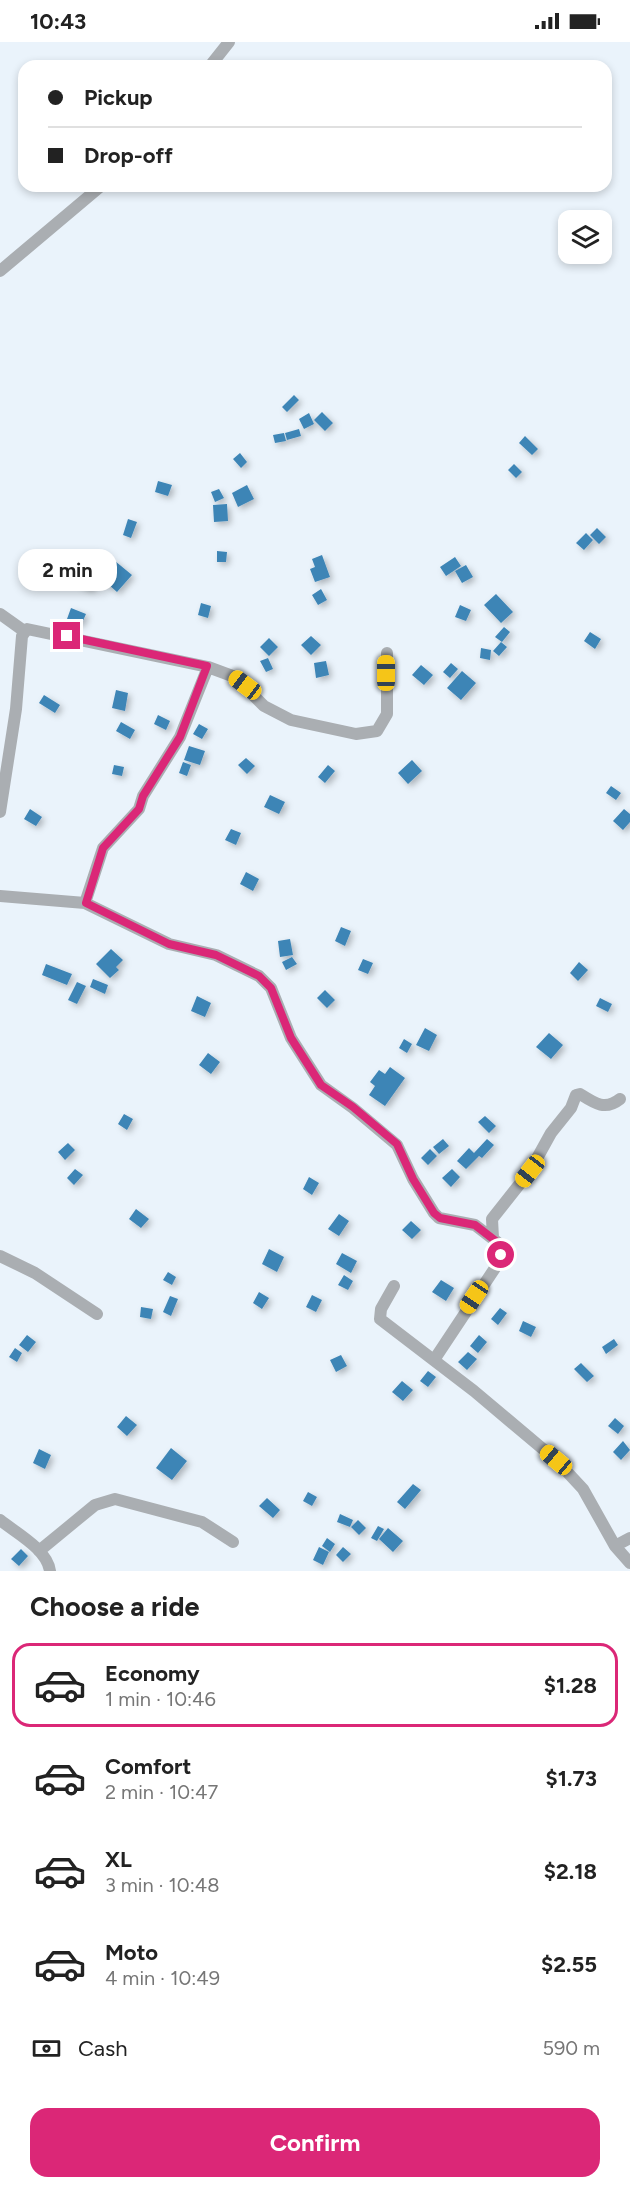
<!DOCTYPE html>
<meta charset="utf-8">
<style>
:root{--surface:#fff;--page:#f2f2f2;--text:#222;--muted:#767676;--line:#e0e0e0;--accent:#db2777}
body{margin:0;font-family:Figtree,sans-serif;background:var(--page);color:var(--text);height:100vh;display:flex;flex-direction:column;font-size:22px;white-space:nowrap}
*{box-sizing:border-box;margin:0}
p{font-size:20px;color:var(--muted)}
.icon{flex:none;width:33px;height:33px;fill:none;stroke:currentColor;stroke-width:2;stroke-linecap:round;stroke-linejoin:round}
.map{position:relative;height:1529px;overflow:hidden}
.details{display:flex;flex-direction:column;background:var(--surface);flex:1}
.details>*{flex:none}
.top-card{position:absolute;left:18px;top:18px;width:594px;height:132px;border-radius:18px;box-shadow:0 3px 9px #0003;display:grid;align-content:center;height:132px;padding:0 30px;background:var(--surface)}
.tools{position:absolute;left:558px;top:168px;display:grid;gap:12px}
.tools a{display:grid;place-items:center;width:54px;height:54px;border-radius:12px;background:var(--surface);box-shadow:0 3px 9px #0003;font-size:30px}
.end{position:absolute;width:27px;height:27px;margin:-14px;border:8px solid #db2777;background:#fff;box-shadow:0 0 0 3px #fff}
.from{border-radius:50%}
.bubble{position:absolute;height:42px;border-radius:18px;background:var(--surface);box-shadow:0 3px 9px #0003;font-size:20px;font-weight:700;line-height:42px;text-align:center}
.car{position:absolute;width:18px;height:36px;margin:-18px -9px;border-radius:8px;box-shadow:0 0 4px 2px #0007;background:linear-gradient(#f5c518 24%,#345 0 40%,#f5c518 0 76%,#345 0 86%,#f5c518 0)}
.top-card b{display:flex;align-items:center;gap:21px;height:57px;font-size:22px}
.top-card b+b{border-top:2px solid var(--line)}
.top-card i{width:15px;height:15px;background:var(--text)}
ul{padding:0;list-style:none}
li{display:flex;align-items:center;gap:18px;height:84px;margin:0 12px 9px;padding:0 18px;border:3px solid transparent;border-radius:18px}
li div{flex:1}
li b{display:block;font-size:22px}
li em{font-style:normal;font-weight:700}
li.selected{border-color:var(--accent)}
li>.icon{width:54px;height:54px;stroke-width:1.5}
h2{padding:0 30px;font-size:27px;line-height:72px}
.pay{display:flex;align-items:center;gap:15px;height:66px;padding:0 30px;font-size:22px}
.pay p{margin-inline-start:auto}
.action{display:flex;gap:12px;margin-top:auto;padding:12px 30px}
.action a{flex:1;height:69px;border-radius:18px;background:var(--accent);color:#fff;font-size:24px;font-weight:700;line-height:69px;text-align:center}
.status{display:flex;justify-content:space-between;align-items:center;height:42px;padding:0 30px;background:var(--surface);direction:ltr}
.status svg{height:16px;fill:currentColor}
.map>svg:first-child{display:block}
.building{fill:#3d85b6;filter:url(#shadow)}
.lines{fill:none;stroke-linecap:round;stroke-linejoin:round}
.minor{stroke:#aaaeb2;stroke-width:12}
.route{stroke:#db2777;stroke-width:8}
</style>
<div class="status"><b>10:43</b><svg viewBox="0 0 49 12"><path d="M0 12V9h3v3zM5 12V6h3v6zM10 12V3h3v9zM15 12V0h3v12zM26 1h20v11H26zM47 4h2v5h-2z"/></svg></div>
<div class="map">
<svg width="630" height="1529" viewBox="0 0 630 1529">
<defs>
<filter id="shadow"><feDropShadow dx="3" dy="3" stdDeviation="3" flood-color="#0004"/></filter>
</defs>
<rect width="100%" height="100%" fill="#eaf3fb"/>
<path class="building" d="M294,353L299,358L287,370L282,365Z
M322,370L333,381L325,389L314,378Z
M309,371L314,382L304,387L299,377Z
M299,387L301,394L287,398L285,391Z
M284,391L286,399L275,401L273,393Z
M525,394L538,407L532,413L519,401Z
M240,411L247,420L241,426L233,417Z
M514,422L522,430L516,436L508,428Z
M158,439L172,443L168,454L155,450Z
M247,443L254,457L238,465L232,451Z
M219,447L224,456L215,460L211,450Z
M227,462L228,479L214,480L213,463Z
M128,477L137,480L131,496L123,493Z
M597,486L606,495L599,502L590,493Z
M586,491L593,498L584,508L576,501Z
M217,509L227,510L226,520H217Z
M322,513L330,535L315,540L310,527L315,525L312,517Z
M455,515L461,524L446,534L440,525Z
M115,519L132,533L117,550L100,535Z
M466,523L473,535L462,541L455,529Z
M84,530L96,535L91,548L79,543Z
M321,547L327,558L318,563L312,553Z
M496,552L513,570L501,581L484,563Z
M201,561L211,564L208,576L198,573Z
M460,563L471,568L466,579L455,575Z
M71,566L86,572L81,583L67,577Z
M504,585L510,590L502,600L495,595Z
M590,590L601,597L595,607L584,599Z
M311,594L321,603L311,613L301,603Z
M269,596L278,605L269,614L260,605Z
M501,600L507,605L499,614L493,609Z
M481,606L491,608L490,618L480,616Z
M268,616L273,627L266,630L260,619Z
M326,619L329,633L316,636L314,621Z
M451,621L458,627L450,636L443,630Z
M421,623L433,633L424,643L412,633Z
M462,629L476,641L461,658L447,646Z
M116,648L128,651L125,669L112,666Z
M44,653L60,663L55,671L39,661Z
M158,673L170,679L166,688L154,682Z
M121,680L135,688L130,697L116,689Z
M199,682L208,687L202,697L193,692Z
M189,704L205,709L200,723L184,718Z
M246,716L255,724L247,732L238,723Z
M412,718L422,729L408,742L398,731Z
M183,720L191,723L187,734L179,731Z
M114,723L124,725L122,734L112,732Z
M328,723L335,729L325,741L318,735Z
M611,744L621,751L616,758L606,751Z
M270,753L285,760L279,772L264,765Z
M30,767L42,775L36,784L24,777Z
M624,767L630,772V780L623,788L613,779Z
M231,787L241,791L236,803L225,798Z
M246,830L259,837L253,849L240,842Z
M341,885L351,889L345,904L335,899Z
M290,897L293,913L280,915L278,899Z
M111,907L123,918L116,925L119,928L110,936L96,922Z
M292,915L297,922L286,928L282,920Z
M363,917L373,921L368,932L358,928Z
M579,920L588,928L578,939L570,931Z
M46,922L72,932L67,943L42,933Z
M93,937L108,943L105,952L90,945Z
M77,940L86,944L77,962L68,958Z
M325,948L335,958L327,966L317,956Z
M197,954L211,961L205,975L191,969Z
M600,956L612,962L608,970L596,964Z
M425,986L437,993L429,1009L416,1003Z
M549,991L563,1003L551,1017L536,1005Z
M404,997L412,1002L407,1011L399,1006Z
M208,1011L220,1020L211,1032L199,1023Z
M390,1025L405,1036L385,1064L369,1053L375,1044L370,1040L379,1028L385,1032Z
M124,1072L133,1077L127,1088L118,1082Z
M485,1074L496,1084L489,1091L478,1080Z
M443,1097L449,1104L439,1112L433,1105Z
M487,1097L494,1103L482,1116L479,1114L466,1127L457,1119L469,1106L474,1111Z
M68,1101L75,1108L65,1118L58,1110Z
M430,1107L437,1114L428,1123L421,1116Z
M75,1127L83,1133L74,1143L67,1136Z
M452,1127L460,1135L451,1145L442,1136Z
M309,1135L319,1141L312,1153L303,1147Z
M136,1167L149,1177L141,1186L129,1177Z
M339,1172L349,1179L339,1194L328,1187Z
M411,1179L421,1188L412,1197L402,1188Z
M269,1207L284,1215L277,1230L262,1222Z
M342,1211L357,1219L351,1231L336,1222Z
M168,1230L176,1235L172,1243L163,1238Z
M344,1233L353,1239L348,1248L338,1243Z
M441,1238L454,1246L446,1259L432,1250Z
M259,1250L269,1256L262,1267L253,1261Z
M312,1253L322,1258L316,1270L306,1265Z
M170,1254L178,1257L171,1274L163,1270Z
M141,1265L153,1267L151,1277L140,1275Z
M500,1266L507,1271L498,1283L491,1277Z
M523,1279L536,1285L531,1295L519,1289Z
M27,1293L36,1300L28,1310L19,1303Z
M479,1293L487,1300L478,1311L470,1304Z
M614,1297L618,1303L606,1312L602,1305Z
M15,1306L22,1311L17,1320L9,1315Z
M468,1310L477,1317L467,1328L458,1320Z
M341,1313L347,1324L336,1330L330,1318Z
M581,1321L594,1334L587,1340L574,1327Z
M428,1329L436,1335L428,1345L420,1339Z
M402,1339L413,1348L403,1359L392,1350Z
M126,1374L137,1383L127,1394L117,1385Z
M615,1376L624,1384L618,1392L608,1384Z
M623,1399L630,1408L621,1418L613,1410Z
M171,1406L187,1419L172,1438L156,1426Z
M39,1407L51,1413L45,1427L33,1421Z
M413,1442L421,1448L405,1467L397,1460Z
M308,1450L317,1455L312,1464L303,1459Z
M267,1456L280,1468L273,1476L259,1464Z
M340,1472L353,1478L350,1485L337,1480Z
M358,1478L366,1486L359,1493L351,1485Z
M378,1484L384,1487L377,1499L371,1496Z
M388,1486L403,1499L393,1510L379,1497Z
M327,1496L335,1502L330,1510L322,1504Z
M319,1505L329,1510L323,1523L313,1518Z
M343,1505L351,1512L343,1520L336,1513Z
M21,1507L28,1514L19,1524L11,1517Z"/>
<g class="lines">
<path class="minor" d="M210,24L229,0
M0,229L101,144
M0,572L24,589
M0,770L16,667L22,594L27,587L208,625L235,635L264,664L291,678L356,692L377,689L387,672V611
M0,854L85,861L169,902L216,913L259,934L271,946L291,996L321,1043L353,1066L397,1103L413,1137L434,1171L439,1176L475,1183L497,1200L501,1207L499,1220L434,1318
M85,861L103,806L139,767L143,754L180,695L208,625
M493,1196L492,1177L530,1129L551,1091L571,1066L576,1053L580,1052C594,1061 605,1069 620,1057
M0,1214L35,1231L97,1272
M394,1244L381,1267L380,1277L474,1349L556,1418L583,1447L615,1504L630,1521
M0,1478C16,1491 47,1507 50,1529
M615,1504L630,1496
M39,1509L95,1463L115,1457L202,1480L233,1500"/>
</g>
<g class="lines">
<path class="route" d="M67,594L207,624L180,695L143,754L139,767L103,806L86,861L169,902L216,913L259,934L271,946L291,996L321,1043L353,1065L397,1102L413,1137L434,1171L440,1176L475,1183L497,1200L501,1213"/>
</g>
</svg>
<div class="tools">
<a><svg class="icon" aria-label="layers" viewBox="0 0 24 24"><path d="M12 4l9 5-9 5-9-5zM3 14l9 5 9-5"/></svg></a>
</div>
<i class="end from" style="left:501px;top:1213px"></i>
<i class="end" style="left:67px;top:594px"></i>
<div class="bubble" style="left:18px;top:507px;width:99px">2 min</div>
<i class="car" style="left:386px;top:631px;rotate:0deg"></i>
<i class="car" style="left:245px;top:643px;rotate:307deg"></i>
<i class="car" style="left:530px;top:1129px;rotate:218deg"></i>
<i class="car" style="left:474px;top:1255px;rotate:214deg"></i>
<i class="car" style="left:556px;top:1418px;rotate:310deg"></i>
<div class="top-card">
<b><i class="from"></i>Pickup</b>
<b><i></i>Drop-off</b>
</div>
</div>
<section class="details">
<h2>Choose a ride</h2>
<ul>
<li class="selected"><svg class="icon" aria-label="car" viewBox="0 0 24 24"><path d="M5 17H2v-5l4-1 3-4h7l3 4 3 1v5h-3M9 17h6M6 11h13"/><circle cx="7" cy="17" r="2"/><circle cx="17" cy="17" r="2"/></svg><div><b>Economy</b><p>1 min · 10:46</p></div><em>$1.28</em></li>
<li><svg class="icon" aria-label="car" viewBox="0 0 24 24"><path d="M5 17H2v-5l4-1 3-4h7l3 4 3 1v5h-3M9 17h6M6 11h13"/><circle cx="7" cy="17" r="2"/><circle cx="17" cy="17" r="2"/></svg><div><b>Comfort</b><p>2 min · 10:47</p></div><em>$1.73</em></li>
<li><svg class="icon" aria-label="car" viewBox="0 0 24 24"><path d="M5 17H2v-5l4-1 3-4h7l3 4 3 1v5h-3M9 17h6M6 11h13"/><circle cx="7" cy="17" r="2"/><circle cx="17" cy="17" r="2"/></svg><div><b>XL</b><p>3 min · 10:48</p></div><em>$2.18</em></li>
<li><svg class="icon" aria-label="car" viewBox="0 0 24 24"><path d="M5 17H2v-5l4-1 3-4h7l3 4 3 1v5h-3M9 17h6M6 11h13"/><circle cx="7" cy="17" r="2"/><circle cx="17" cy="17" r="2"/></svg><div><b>Moto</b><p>4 min · 10:49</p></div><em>$2.55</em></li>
</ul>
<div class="pay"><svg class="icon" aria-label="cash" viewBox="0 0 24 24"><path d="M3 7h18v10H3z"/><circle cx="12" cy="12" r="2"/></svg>Cash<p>590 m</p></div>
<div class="action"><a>Confirm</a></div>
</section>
